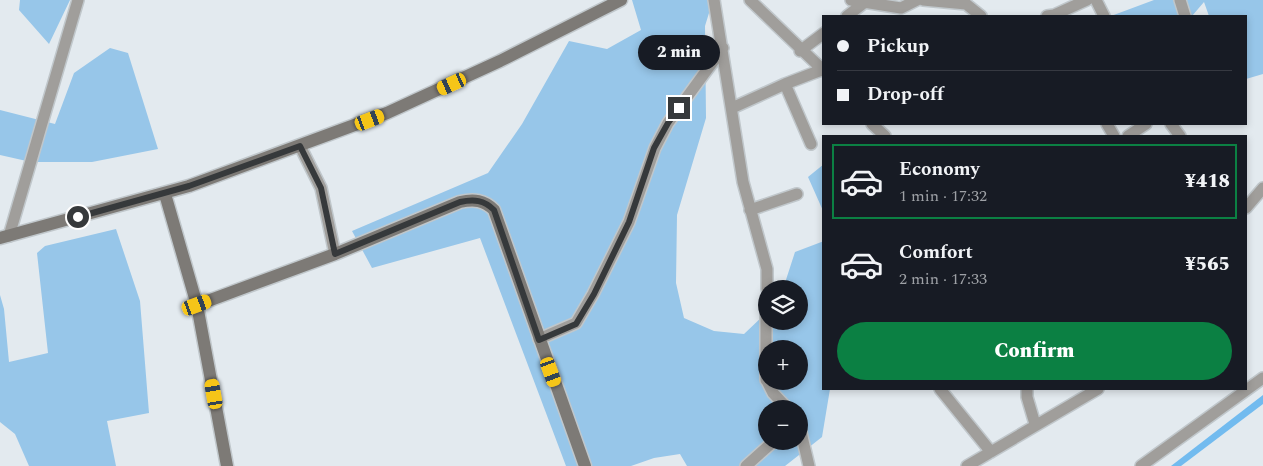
<!DOCTYPE html>
<meta charset="utf-8">
<style>
:root{--surface:#171b24;--page:#242831;--text:#f1f3f6;--muted:#9ea1a6;--line:#363941;--accent:#0b8043}
body{margin:0;font-family:Spectral,serif;background:var(--page);color:var(--text);height:100vh;display:flex;flex-direction:column;font-size:19px;white-space:nowrap}
*{box-sizing:border-box;margin:0}
p{font-size:16px;color:var(--muted)}
.icon{flex:none;width:28px;height:28px;fill:none;stroke:currentColor;stroke-width:2;stroke-linecap:round;stroke-linejoin:round}
.map{position:relative;flex:1;overflow:hidden}
.details{position:absolute;left:822px;top:135px;width:425px;height:255px;display:flex;flex-direction:column;background:var(--surface);border-radius:0px;box-shadow:0 2px 8px #0003}
.details>*{flex:none}
.banner{position:absolute;left:822px;top:15px;width:425px;height:110px;border-radius:0px;box-shadow:0 2px 8px #0003;display:grid;align-content:center;height:110px;padding:0 15px;background:var(--surface)}
.tools{position:absolute;left:758px;top:280px;display:grid;gap:10px}
.tools a{display:grid;place-items:center;width:50px;height:50px;border-radius:50%;background:var(--surface);box-shadow:0 2px 8px #0003;font-size:25px}
.end{position:absolute;width:22px;height:22px;margin:-11px;border:6px solid #36393b;background:#fff;box-shadow:0 0 0 2px #fff}
.from{border-radius:50%}
.bubble{position:absolute;height:35px;border-radius:18px;background:var(--surface);box-shadow:0 2px 8px #0003;font-size:16px;font-weight:800;line-height:35px;text-align:center}
.car{position:absolute;width:15px;height:30px;margin:-15px -8px;border-radius:6px;box-shadow:0 0 4px 1px #0007;background:linear-gradient(#f5c518 24%,#345 0 40%,#f5c518 0 76%,#345 0 86%,#f5c518 0)}
.banner b{display:flex;align-items:center;gap:18px;height:48px;font-size:19px}
.banner b+b{border-top:1px solid var(--line)}
.banner i{width:12px;height:12px;background:var(--text)}
ul{padding:9px 0 0;list-style:none}
li{display:flex;align-items:center;gap:15px;height:75px;margin:0 10px 8px;padding:0 5px;border:2px solid transparent;border-radius:0px}
li div{flex:1}
li b{display:block;font-size:19px}
li em{font-style:normal;font-weight:800}
li.on{border-color:var(--accent)}
li>.icon{width:45px;height:45px;stroke-width:1.5}
.primary-button{display:flex;gap:10px;margin-top:auto;padding:10px 15px}
.primary-button a{flex:1;height:58px;border-radius:30px;background:var(--accent);color:#fff;font-size:20px;font-weight:800;line-height:58px;text-align:center}
.map>svg:first-child{display:block}
.green{fill:#97c6e9;fill-rule:evenodd}
.water{fill:#72bbef}
.lines{fill:none;stroke-linecap:round;stroke-linejoin:round}
.street-casing{stroke:#c0c7cb;stroke-width:14}
.secondary-casing{stroke:#c0c7cb;stroke-width:15}
.street{stroke:#a09e9b;stroke-width:11}
.secondary{stroke:#7d7a76;stroke-width:12}
.route{stroke:#36393b;stroke-width:6}
</style>
<div class="map">
<svg width="1263" height="466" viewBox="0 0 1263 466">
<rect width="100%" height="100%" fill="#e3eaef"/>
<path class="green" d="M20,0H70L49,44L19,10Z
M632,0H713L705,26L706,118L677,215L676,283L684,318L714,331L744,334L766,313V321H799V289H783L795,252L824,241V389H830L822,437L785,466H687L680,454L654,458L631,466H566L480,238L372,268L352,231L488,173L522,124L569,41L607,49L641,30ZM766,349H799V381H766ZM766,409H799V441H766Z
M1154,0H1263V74L1246,79V16H1209L1204,2L1192,16H1111Z
M110,48L128,53L158,149L92,162H31L0,155V110L55,124L74,73Z
M824,164V213L808,177Z
M116,229L140,301L149,413L107,421L116,466H29L15,434L0,422V295L4,309L9,362L48,353L37,253L45,246Z"/>
<path class="water" d="M1263,395V404L1181,466H1171Z"/>
<g class="lines">
<defs>
<path id="street" d="M714,0L743,182L767,269V289
M750,0L824,71
M851,0L901,8L917,0
M923,0L966,4L981,16
M1096,0L1104,16
M1180,0L1185,16
M847,16L864,3
M1047,16L1054,15L1087,0
M800,51L824,33
M785,84L811,144
M732,108L785,84L824,69
M872,124L885,136
M1107,124L1114,136
M1171,124L1180,136
M1128,136L1146,124
M300,146L321,188L335,254
M1246,208L1263,188
M750,210L797,194
M9,236L78,0
M766,313V380
M539,339L576,323L593,294L629,222L655,148L668,123L723,48
M767,381L773,393L788,409
M940,389L991,452
M1027,389V397L1035,424
M799,424L809,466
M746,466L774,441
M967,466L1098,389
M1141,466L1263,378"/>
<path id="secondary" d="M165,194L197,305L227,466
M0,238L189,186L387,113L500,61L621,0
M197,305L335,254L460,202C474,199 484,200 494,210L585,466"/>
</defs>
<use href="#street" class="street-casing"/>
<use href="#secondary" class="secondary-casing"/>
<use href="#street" class="street"/>
<use href="#secondary" class="secondary"/>
</g>
<g class="lines">
<path class="route" d="M78,217L189,186L300,146L321,188L335,254L460,202C474,199 484,200 494,210L539,340L576,324L594,294L629,222L654,148L668,123L679,108"/>
</g>
</svg>
<div class="tools">
<a><svg class="icon" aria-label="layers" viewBox="0 0 24 24"><path d="M12 4l9 5-9 5-9-5zM3 14l9 5 9-5"/></svg></a>
<a>+</a>
<a>−</a>
</div>
<i class="end from" style="left:78px;top:217px"></i>
<i class="end" style="left:679px;top:108px"></i>
<div class="bubble" style="left:638px;top:35px;width:82px">2 min</div>
<i class="car" style="left:452px;top:84px;rotate:245deg"></i>
<i class="car" style="left:370px;top:120px;rotate:69deg"></i>
<i class="car" style="left:197px;top:305px;rotate:70deg"></i>
<i class="car" style="left:551px;top:372px;rotate:160deg"></i>
<i class="car" style="left:214px;top:394px;rotate:350deg"></i>
<div class="banner">
<b><i class="from"></i>Pickup</b>
<b><i></i>Drop-off</b>
</div>
<section class="details">
<ul>
<li class="on"><svg class="icon" aria-label="car" viewBox="0 0 24 24"><path d="M5 17H2v-5l4-1 3-4h7l3 4 3 1v5h-3M9 17h6M6 11h13"/><circle cx="7" cy="17" r="2"/><circle cx="17" cy="17" r="2"/></svg><div><b>Economy</b><p>1 min · 17:32</p></div><em>¥418</em></li>
<li><svg class="icon" aria-label="car" viewBox="0 0 24 24"><path d="M5 17H2v-5l4-1 3-4h7l3 4 3 1v5h-3M9 17h6M6 11h13"/><circle cx="7" cy="17" r="2"/><circle cx="17" cy="17" r="2"/></svg><div><b>Comfort</b><p>2 min · 17:33</p></div><em>¥565</em></li>
</ul>
<div class="primary-button"><a>Confirm</a></div>
</section>
</div>
